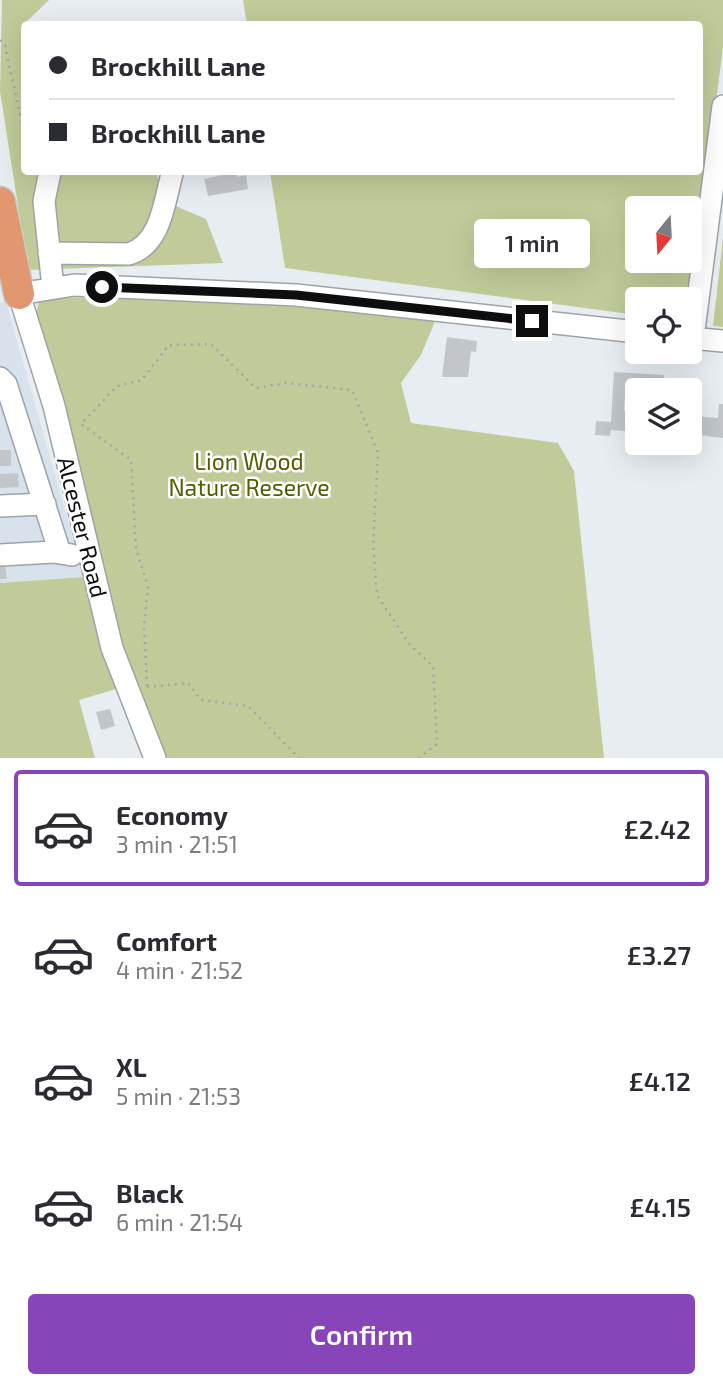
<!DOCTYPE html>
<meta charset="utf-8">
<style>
:root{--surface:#fff;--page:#f2f2f3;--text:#2b2b33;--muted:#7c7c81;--line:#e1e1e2;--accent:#8845ba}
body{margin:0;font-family:"Exo 2",sans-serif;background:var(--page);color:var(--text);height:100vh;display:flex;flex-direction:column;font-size:26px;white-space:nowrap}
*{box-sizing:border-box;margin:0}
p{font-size:23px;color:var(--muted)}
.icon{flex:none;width:38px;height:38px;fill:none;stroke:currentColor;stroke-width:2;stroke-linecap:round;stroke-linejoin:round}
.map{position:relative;height:758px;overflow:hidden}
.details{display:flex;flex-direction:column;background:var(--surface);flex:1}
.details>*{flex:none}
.top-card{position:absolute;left:21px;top:21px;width:682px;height:154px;border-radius:7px;box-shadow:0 7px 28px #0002;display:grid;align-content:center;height:154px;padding:0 28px;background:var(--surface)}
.needle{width:46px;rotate:198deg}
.buttons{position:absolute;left:625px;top:196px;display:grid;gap:14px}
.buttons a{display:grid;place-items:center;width:77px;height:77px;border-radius:7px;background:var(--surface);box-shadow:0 7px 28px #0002;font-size:35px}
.end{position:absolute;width:32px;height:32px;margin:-16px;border:9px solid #0d0e10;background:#fff;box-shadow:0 0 0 4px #fff}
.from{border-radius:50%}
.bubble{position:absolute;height:49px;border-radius:7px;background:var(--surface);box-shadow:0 7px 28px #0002;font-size:23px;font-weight:600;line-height:49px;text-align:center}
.top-card b{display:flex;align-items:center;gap:24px;height:66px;font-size:26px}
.top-card b+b{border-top:2px solid var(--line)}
.top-card i{width:18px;height:18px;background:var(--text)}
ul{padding:12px 0 0;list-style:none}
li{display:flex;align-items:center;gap:21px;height:116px;margin:0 14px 10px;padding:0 14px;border:4px solid transparent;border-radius:7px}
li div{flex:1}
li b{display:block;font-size:26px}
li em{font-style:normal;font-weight:600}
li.current{border-color:var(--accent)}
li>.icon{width:63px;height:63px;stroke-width:1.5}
.cta{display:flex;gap:14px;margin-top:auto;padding:14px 28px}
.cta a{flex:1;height:80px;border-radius:7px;background:var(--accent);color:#fff;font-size:28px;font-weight:600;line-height:80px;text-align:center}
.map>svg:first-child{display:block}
.built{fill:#d7e2ed}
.green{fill:#c0cb99;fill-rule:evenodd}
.building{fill:#c2c6cb}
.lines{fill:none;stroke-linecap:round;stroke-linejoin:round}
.minor-casing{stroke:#9ea3a8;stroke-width:24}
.highway-casing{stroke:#cacaca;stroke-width:33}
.path{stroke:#a3a7ab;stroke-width:2.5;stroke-dasharray:2 5;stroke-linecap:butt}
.minor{stroke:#fff;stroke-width:21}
.highway{stroke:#e19770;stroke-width:30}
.route{stroke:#0d0e10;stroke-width:9}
.labels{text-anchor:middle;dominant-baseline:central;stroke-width:5;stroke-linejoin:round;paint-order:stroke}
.park-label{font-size:23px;fill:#525d00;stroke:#fff}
.street-label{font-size:23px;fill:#0d0e10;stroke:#fff}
</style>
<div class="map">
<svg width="723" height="758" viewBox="0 0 723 758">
<rect width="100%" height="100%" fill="#e8edf2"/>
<path class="built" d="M6,302L84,577L0,583V303Z"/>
<path class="green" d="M2,0H49L24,24V172H156L164,201L206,219L223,263L28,270L0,91Z
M243,0H723V47L690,307V299H637V315L285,268L270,172H700V24H247ZM637,208H690V261H637Z
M723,238V327L713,326Z
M40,297L296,301L436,319L421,355L401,383L411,423L558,443L574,471L604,758H164L115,639L36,314Z
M84,577L116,689L79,700L95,758H0V583Z"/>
<path class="building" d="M222,172H236L237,177L246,175L248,189L208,196L204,179L223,175Z
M447,337L477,341L476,352L471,351L468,377H442Z
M614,372L664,375L663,390L625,394L624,411L637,412V432L611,430L610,436L595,435L596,421L611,422Z
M690,400H694L693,416L718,418L719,404H723V438L690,434Z
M0,450H11V466H0Z
M18,473L19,487L0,488V474Z
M5,566L7,579H0V567Z
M110,709L115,726L101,730L96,712Z"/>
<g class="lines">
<defs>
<path id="minor" d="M50,172L44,201L53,288
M49,253L129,254C161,244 164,203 172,174
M690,338L723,341
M693,338L723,106
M0,378L6,384L60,553
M0,506L45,504
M0,555L54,552L72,555
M155,758L112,648L54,406L19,294L74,285L296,295L637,332"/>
<path id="highway" d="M0,202L19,294"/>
</defs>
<use href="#minor" class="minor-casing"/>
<use href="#highway" class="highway-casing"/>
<path class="path" d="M0,40L5,46L24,133
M147,686L144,626L148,586L136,549L131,460L81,424L117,386L142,380L169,345L211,344L256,388L286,383L352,390L378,453L373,544L377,595L410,645L433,666L437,744L419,758
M147,687L188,683L201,700L248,706L299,758"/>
<use href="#minor" class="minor"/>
<use href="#highway" class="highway"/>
</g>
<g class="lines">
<path class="route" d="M102,287L296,295L532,321"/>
</g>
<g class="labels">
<g class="park-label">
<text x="249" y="461">Lion Wood<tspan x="249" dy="26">Nature Reserve</tspan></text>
</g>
<g class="street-label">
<text transform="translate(83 527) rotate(76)">Alcester Road</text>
</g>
</g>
</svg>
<div class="buttons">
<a><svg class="needle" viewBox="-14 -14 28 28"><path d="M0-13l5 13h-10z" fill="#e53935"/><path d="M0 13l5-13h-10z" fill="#7c7c81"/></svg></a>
<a><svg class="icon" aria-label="locate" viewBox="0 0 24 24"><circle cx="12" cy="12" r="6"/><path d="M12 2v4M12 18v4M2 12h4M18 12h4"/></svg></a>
<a><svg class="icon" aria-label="layers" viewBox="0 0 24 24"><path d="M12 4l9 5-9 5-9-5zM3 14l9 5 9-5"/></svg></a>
</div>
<i class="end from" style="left:102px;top:287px"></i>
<i class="end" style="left:532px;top:321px"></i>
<div class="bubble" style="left:474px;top:219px;width:116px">1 min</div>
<div class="top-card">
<b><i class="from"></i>Brockhill Lane</b>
<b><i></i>Brockhill Lane</b>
</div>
</div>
<section class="details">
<ul>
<li class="current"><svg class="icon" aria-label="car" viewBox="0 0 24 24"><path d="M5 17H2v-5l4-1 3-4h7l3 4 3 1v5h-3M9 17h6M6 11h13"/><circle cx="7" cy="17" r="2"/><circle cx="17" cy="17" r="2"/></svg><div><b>Economy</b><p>3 min · 21:51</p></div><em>£2.42</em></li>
<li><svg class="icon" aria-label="car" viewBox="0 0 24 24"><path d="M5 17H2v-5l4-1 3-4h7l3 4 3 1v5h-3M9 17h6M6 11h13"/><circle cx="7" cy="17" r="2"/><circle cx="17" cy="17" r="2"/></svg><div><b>Comfort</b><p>4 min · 21:52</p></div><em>£3.27</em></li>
<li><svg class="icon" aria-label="car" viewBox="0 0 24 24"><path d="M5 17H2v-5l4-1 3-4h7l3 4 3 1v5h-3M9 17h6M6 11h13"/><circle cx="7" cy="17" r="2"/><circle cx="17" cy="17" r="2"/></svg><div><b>XL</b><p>5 min · 21:53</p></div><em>£4.12</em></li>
<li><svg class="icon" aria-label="car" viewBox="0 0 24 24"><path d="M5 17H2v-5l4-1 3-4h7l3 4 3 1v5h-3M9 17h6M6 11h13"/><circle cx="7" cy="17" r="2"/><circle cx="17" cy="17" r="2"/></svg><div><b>Black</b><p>6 min · 21:54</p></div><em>£4.15</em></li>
</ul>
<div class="cta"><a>Confirm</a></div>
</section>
